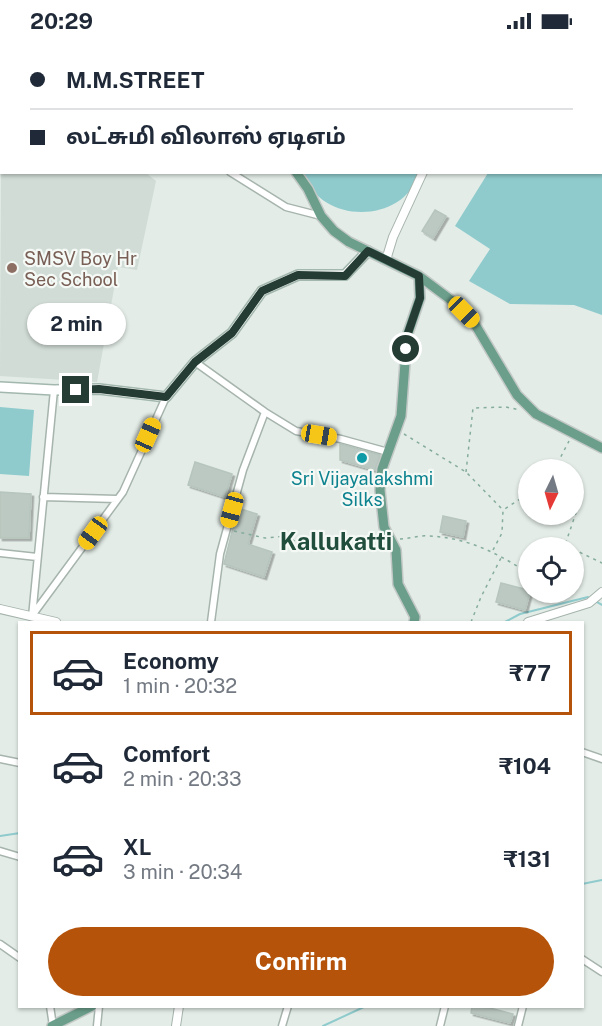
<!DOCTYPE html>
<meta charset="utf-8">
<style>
:root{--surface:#fff;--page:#f2f2f3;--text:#1f2937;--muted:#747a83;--line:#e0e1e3;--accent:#b45309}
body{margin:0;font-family:"Public Sans","Noto Sans Tamil",sans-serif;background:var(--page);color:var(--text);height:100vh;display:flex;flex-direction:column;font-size:22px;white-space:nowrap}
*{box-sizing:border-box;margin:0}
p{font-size:20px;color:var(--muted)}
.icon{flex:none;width:33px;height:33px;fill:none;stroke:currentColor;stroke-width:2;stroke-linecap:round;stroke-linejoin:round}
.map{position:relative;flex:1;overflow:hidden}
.drawer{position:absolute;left:18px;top:579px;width:566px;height:387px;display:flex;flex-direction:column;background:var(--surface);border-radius:0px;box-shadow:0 2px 4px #0004}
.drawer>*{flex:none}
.top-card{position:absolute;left:0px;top:0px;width:603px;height:132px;box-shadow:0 2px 4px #0004;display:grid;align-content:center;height:132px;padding:0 30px;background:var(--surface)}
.needle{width:39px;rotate:185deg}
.buttons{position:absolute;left:518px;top:417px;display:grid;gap:12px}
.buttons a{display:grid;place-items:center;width:66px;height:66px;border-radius:50%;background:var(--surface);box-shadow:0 2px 4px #0004;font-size:30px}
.end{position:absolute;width:27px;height:27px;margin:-14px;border:8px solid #243c33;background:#fff;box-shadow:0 0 0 3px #fff}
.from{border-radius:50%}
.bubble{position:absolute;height:42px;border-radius:21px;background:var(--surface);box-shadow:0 2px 4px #0004;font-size:20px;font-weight:700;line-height:42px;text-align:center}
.car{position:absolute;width:18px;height:36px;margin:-18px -9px;border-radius:8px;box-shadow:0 0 4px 2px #0007;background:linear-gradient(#f5c518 24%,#345 0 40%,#f5c518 0 76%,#345 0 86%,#f5c518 0)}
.top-card b{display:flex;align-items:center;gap:21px;height:57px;font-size:22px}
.top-card b+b{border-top:2px solid var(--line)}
.top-card i{width:15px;height:15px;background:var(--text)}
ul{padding:10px 0 0;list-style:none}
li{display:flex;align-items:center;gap:18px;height:84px;margin:0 12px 9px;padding:0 18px;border:3px solid transparent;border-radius:0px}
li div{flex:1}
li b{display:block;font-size:22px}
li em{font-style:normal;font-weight:700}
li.active{border-color:var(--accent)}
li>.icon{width:54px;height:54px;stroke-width:1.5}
.primary-button{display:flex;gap:12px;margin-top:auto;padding:12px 30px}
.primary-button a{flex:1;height:69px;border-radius:36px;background:var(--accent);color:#fff;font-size:24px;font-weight:700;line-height:69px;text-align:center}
.status{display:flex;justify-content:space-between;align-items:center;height:42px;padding:0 30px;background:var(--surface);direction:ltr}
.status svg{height:16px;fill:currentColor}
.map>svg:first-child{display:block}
.built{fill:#d1dcd6}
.water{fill:#8fcbcd}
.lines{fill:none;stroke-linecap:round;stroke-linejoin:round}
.stream{stroke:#8fcbcd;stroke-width:2}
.building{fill:#bcc9c2;stroke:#b6c5bd;stroke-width:1.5;filter:url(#shadow)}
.minor-casing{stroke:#a6b4ad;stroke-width:9}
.tertiary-casing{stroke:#a6b4ad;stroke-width:10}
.secondary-casing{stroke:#a2b7ad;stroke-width:12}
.primary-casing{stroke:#c2c8c6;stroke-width:12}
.path{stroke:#86ad9c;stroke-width:1.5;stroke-dasharray:3 4.5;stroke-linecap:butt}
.minor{stroke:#fff;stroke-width:6}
.tertiary{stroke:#fff;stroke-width:8}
.secondary{stroke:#fff;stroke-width:9}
.primary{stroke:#6b9e8b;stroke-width:9}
.route{stroke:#243c33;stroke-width:8}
.education-dot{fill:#8d6e63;stroke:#f4f9f5;stroke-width:2}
.culture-dot{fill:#0f9aa8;stroke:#f4f9f5;stroke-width:2}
.labels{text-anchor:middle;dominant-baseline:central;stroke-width:4.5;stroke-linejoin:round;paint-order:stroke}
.education-label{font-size:18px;fill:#785e54;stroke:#f4f9f5;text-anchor:start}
.culture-label{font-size:18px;fill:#0d838f;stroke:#f4f9f5}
.district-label{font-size:24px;font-weight:bold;fill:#214d3d;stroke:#f4f9f5}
</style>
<div class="status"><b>20:29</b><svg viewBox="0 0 49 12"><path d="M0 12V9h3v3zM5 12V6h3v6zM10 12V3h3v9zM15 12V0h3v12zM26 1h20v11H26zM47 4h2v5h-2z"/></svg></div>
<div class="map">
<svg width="602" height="984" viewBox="0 0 602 984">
<defs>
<filter id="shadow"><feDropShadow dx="2.5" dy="2.5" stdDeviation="0" flood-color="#0004"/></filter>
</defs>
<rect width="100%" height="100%" fill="#e3ece7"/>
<path class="built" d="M1,119L2,130L146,131L156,139L137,228L118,225L97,340L0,334Z"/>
<path class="water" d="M602,73V273L574,263L510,262L469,239L490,207L455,184L488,131L602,130Z
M304,131H419C404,183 319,183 304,131Z
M0,365L34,368L29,434L0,432Z"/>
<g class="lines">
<path class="stream" d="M505,580L520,572L588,555L602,563
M0,794L20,791
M582,842L602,838
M323,984L366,964"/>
</g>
<path class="building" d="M435,168L446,174L433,196L422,189Z
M340,402L380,413L375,428L340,418Z
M195,420L232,432L225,455L188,443Z
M0,450L31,452L29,496H0Z
M238,466L257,472L248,502L272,510L264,535L224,522Z
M443,474L466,479L463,495L440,490Z
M501,541L528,548L530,550L525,568L496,560Z
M472,964L490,966L513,972L510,981L471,971Z"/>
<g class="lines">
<defs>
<path id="minor" d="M249,0L253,2
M556,0L561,2
M24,2L26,0
M194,2V0
M479,2V1
M580,2V0
M0,30L2,28
M230,130L286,165L321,174
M195,320L265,370L296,389L341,397L388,410
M43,455L117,457
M0,511L37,515
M31,575L123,450L166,355
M32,575L54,348
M211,580L220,512L243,428L265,370
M582,710L602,717
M0,717L20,721
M0,809L20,815
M0,902L20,916
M582,917L602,930
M50,964L53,984
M97,984L99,964
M282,984L288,964
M440,984L445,964
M518,984L523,964"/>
<path id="tertiary" d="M386,218L393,195L423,130
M0,567L56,580
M528,580L589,561L602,550
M176,984L179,964"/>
<path id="secondary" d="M0,345L54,348L99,347L166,355L195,320L232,291L262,249L298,233H345L368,209"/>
<path id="primary" d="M312,2L313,0
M296,130L308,147L321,174L334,189L349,200L419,234L455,261L473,279L517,353L536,372L602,406
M414,580L415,575L398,542L396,508L384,485L380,448L382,427L401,374L407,294L420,256L419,234
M52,984L92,964"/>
</defs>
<use href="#minor" class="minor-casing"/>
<use href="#tertiary" class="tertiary-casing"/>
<use href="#secondary" class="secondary-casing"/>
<use href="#primary" class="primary-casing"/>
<path class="path" d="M404,392L466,430L503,468
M554,428L569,399
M466,430L473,366L506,365L520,368
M234,489L265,496L287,494L302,504L327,503L347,496L380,497
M400,497C409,497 418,493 428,494C462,495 492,508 520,526
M570,506L565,503L578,465L573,460
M573,507L602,521
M493,508L502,491L503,468L528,452
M471,580L481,555L502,514"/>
<use href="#minor" class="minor"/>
<use href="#tertiary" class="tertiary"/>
<use href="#secondary" class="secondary"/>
<use href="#primary" class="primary"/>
</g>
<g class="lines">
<path class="route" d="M76,348L99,347L166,355L195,320L232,291L262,249L298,233L345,234L368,209L419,234L420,256L407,294L406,307"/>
</g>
<circle class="education-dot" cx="12" cy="226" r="6"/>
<circle class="culture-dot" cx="362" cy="416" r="6"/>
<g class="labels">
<g class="education-label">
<text x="24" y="216">SMSV Boy Hr<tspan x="24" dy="21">Sec School</tspan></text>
</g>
<g class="culture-label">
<text x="362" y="436">Sri Vijayalakshmi<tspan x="362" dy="21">Silks</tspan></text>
</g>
<g class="district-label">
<text x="336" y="499">Kallukatti</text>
</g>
</g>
</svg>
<div class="buttons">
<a><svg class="needle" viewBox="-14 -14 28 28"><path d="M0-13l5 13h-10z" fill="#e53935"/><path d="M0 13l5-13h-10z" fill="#747a83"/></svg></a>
<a><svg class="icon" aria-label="locate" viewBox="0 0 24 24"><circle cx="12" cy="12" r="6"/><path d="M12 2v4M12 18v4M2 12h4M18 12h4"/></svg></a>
</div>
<i class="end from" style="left:406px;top:307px"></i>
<i class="end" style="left:76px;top:348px"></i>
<div class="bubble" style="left:27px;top:261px;width:99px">2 min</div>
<i class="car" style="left:464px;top:270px;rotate:135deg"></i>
<i class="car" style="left:148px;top:393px;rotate:24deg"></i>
<i class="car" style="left:319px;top:393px;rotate:100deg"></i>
<i class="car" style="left:232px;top:468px;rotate:195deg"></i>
<i class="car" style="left:93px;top:491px;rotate:216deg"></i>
<div class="top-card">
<b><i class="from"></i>M.M.STREET</b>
<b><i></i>லட்சுமி விலாஸ் ஏடிஎம்</b>
</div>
<section class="drawer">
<ul>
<li class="active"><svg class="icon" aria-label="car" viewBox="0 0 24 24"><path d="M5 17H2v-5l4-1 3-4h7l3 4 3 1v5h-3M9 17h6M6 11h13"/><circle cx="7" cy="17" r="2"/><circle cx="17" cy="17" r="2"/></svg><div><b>Economy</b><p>1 min · 20:32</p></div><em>₹77</em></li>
<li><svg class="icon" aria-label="car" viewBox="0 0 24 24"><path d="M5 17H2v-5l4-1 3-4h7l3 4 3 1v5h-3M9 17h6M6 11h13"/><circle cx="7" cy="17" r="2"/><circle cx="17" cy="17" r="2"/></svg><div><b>Comfort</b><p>2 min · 20:33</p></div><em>₹104</em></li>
<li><svg class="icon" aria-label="car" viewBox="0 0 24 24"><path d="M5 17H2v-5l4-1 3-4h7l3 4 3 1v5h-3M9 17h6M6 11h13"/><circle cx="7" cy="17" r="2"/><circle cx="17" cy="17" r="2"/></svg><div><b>XL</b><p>3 min · 20:34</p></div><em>₹131</em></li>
</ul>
<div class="primary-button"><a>Confirm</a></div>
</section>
</div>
